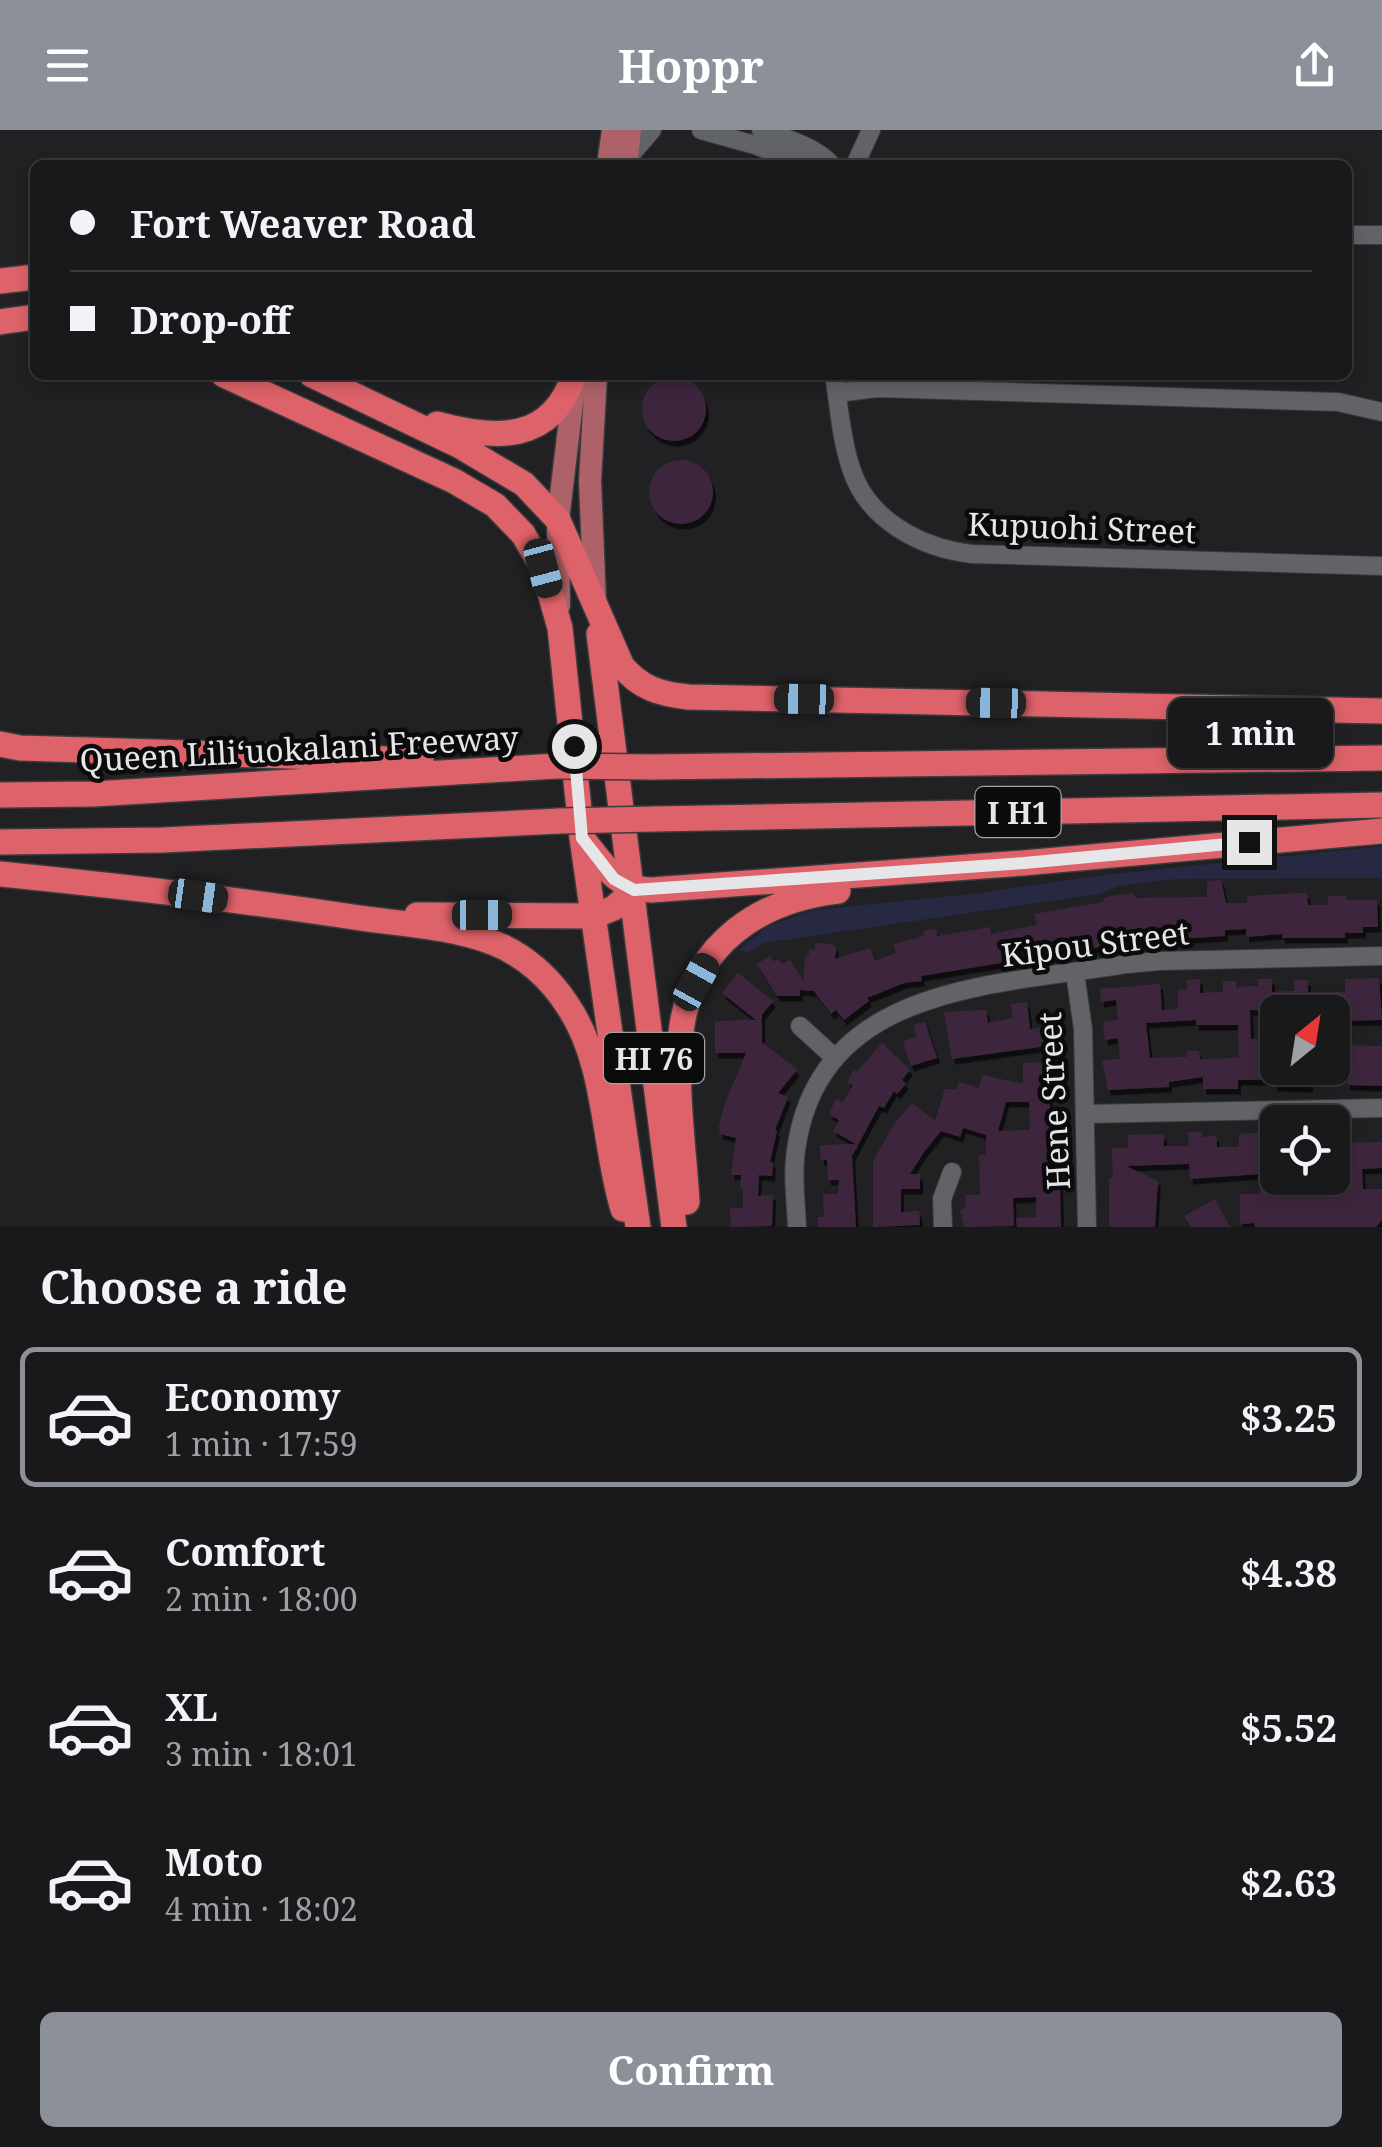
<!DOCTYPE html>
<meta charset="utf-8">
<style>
:root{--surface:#19191b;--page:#262628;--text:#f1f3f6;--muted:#9fa0a3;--line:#37383a;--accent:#8c9099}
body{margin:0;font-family:"Noto Serif",serif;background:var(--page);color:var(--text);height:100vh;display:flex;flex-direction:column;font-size:38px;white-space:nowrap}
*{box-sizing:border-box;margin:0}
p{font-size:32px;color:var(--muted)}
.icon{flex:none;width:55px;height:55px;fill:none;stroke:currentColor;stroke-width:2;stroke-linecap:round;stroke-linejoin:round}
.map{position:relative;height:1097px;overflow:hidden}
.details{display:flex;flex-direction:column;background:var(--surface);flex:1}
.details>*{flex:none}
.top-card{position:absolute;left:30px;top:30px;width:1322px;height:220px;border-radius:15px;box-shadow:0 5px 15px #0003,0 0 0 2px var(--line);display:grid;align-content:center;height:220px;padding:0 40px;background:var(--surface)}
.needle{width:65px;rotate:30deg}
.tools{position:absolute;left:1260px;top:865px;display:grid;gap:20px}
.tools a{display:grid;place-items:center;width:90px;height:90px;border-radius:15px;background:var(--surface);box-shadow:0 5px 15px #0003,0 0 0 2px var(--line);font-size:50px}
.end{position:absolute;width:45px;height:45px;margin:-22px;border:12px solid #e6e6e8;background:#111;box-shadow:0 0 0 5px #111}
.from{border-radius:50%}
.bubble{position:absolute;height:70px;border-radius:15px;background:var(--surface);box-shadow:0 5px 15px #0003,0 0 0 2px var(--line);font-size:32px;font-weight:700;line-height:70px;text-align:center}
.car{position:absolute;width:30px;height:60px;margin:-30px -15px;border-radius:12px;box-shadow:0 0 8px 2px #0007;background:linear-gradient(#222 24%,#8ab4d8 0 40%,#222 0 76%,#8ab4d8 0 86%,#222 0)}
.top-card b{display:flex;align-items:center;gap:35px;height:95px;font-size:38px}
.top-card b+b{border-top:2px solid var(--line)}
.top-card i{width:25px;height:25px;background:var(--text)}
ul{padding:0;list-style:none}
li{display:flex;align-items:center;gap:30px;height:140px;margin:0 20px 15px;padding:0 20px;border:5px solid transparent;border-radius:15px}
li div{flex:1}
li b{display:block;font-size:38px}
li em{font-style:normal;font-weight:700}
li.selected{border-color:var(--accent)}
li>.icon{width:90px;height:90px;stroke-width:1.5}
h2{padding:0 40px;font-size:45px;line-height:120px}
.primary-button{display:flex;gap:20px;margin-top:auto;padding:20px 40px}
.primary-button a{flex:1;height:115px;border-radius:15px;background:var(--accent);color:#fff;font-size:40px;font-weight:700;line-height:115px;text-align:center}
header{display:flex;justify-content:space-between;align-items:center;height:130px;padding:0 40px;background:var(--accent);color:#fff;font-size:45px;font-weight:700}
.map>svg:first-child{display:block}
.green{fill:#272942}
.building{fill:#3e283e;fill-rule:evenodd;filter:url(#shadow)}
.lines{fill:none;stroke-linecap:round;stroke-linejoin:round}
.minor-casing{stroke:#3a3b3d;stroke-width:20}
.major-casing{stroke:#3a3b3d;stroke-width:25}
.highway-casing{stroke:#3a3b3d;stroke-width:28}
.minor{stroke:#626366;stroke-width:18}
.major{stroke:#ac6268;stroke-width:22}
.highway{stroke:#dd6269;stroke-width:25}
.highway-bridge-casing{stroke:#3a3b3d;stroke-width:28;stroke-linecap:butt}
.highway-bridge{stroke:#dd6269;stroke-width:25}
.route{stroke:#e6e6e8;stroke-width:12}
.labels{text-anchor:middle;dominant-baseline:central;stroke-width:9;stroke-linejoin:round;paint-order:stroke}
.shield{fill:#0b0b0c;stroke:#a4a4a6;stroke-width:2.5}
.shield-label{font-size:30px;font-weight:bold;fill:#e6e6e8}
.street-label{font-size:32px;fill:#e6e6e8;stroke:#0b0b0c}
</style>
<header><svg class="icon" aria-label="menu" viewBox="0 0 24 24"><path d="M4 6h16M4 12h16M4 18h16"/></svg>Hoppr<svg class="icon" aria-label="share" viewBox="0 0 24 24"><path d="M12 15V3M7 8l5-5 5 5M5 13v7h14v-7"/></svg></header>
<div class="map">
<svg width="1382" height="1097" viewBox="0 0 1382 1097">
<defs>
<filter id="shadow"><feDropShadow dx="3" dy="5.5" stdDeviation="0" flood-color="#0009"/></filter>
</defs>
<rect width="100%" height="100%" fill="#212124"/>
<path class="green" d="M1382,716V748L1176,749L1119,756L1099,764L764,813L746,823L740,819L768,796L813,780L972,764L1103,745Z"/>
<path class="building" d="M642 279a32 32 0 1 1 64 0a32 32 0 1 1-64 0Z
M649 362a32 32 0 1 1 64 0a32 32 0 1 1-64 0Z
M1221,750L1226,773H1247V766L1281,764L1307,763L1308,775H1328V766H1346V770H1377L1378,797H1363V803H1345V808H1282V804L1246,807V799L1225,800V806L1176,809L1175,796L1155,798L1156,810L1078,820L1076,807L1052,811L1054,824L1040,827L1038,814L1016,818L1019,830L921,846L922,851L904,853L867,868L869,871L844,890L836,880L831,884L814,861L800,860V866H777L757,834L770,826L773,832L778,829L782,834L790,830L804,852L805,825H809V819L815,820V813L832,814L836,818L835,829L870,818L875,831L896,823L894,814L924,806L923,801L936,799L937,806L990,797L991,804L1037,795L1035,784L1102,772L1105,767L1134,763L1135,768L1207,767V751Z
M738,843L773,871L762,885V912L797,940L778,963L788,967L775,1000L777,1001L770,1032H773L772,1046L759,1045L758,1066L773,1065L772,1096L731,1097L730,1078H743V1058H740L741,1045H731L736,1008L720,1004L719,996L725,973L746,923H715V891L756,890L722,863Z
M1379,848L1382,890L1333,891L1332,882L1250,880L1251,909H1278V938H1310V957L1275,956L1274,950H1238V959H1203V947L1169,952V957L1108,960L1102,930L1120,929L1118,908L1105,910L1103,892L1118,890L1116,870L1101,872L1100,859L1160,854L1162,880L1178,879V860L1187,859V850L1200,849V863L1223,862V851H1236V857L1258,856V849H1272V862L1294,861V850H1308V862H1345V849ZM1196,890V895H1238L1239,928L1200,929L1199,921H1187V927L1150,928L1146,893Z
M1027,872L1030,899L1060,896L1062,914L952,929L944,882L986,880L988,893L1013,888L1011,874Z
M925,892L937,928L911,936L903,911L917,907L913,895Z
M882,913L910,940L902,950L906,954L897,964L894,961L884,978L879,976L852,1026L856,1097H818V1087H824L823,1064H838L839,1050H828L827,1030H821L820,1015L856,1014L833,1001L839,990L829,984L836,969L843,973L853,955L847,952L854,940L857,942Z
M1332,915L1382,916V956L1347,955V948L1331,949Z
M1063,931V957H1050V978H1061V989H1066V1009H1059L1061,1097H1017L1016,1088L1036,1087V1067L1013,1068L1014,1096L964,1097L960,1081L966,1076L965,1065H980L979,1025H986V1005L963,998L960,1007L941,1001L924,1022L910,1044H920V1059H901V1082L919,1081L920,1095L873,1097V1031L895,993L912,973L935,991L945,959H957L959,952L979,958L983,945L1023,954V933ZM1006,972H1029L1030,1000L998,1001Z
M1332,1001H1346V1013L1382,1012V1038L1362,1039L1363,1059H1382V1090L1376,1097H1255L1254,1093L1240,1094V1064H1260V1044L1190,1049L1189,1034L1126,1036L1158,1051L1155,1097H1109V1049L1113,1048L1112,1018H1128V1005L1164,1004V1016H1189L1188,1002H1202V1007L1216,1006L1217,1017H1239V1004L1274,1002V1014H1278V1054L1332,1055Z
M1215,1069L1230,1097H1191L1184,1086Z"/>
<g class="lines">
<defs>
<path id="minor" d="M701,0L755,15L806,35
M761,0C785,8 815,16 832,35
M627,29L652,0
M855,35L871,0
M1348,105H1382
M834,245C839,275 841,309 851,338C867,390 921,418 972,424L1382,436
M837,263L877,258L1338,272L1382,282
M1075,843L1083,899L1087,1097
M800,896L835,928
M1086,984L1382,978
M797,1097C796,1072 792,1045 796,1020C819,853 998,856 1127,834L1159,831L1382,826
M943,1097L942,1069L952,1042"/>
<path id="major" d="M608,35L613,0
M626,35L630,0
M595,471L590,351L596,245
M559,475L558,390L575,248"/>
<path id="highway" d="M0,151L35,147
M0,192L35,187
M224,245L454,351L495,375L523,404L543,438L560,498L582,708L638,1097
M312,245L460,316L524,354L558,390L622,536C640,558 660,564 688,567L1382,581
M437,294C496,310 552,313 574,245
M599,504L674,1097
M0,614L20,618L421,630
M652,637L1382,628
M0,665L94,664L556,636
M654,689L1382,675
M582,708C603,734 616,759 651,760L1023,733L1382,701
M0,712L163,710L560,691
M0,744C118,756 236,769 353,787C399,794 451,796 494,813C525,825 551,849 568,876C607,934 603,1014 623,1079
M417,785L594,786L614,778L634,760
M687,1072C684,1017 673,950 682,895C695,813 760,770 838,761"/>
</defs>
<use href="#minor" class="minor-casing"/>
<use href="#major" class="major-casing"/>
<use href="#highway" class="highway-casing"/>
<use href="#minor" class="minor"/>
<use href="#major" class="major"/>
<use href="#highway" class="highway"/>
<defs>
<path id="highway-bridge" d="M556,636L652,637
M560,691L654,689"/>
</defs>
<use href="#highway-bridge" class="highway-bridge-casing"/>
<use href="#highway-bridge" class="highway-bridge"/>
</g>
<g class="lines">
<path class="route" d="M574,616L582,708L614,749L634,760L1024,733L1249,712"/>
</g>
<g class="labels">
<g class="shield">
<rect x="975.5" y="657" width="85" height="50" rx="8"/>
<rect x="604" y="903" width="100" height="50" rx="8"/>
</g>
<g class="shield-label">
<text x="1018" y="682">I H1</text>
<text x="654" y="928">HI 76</text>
</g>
<g class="street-label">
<text transform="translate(1082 397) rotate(2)">Kupuohi Street</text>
<text transform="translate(299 618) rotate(-3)">Queen Liliʻuokalani Freeway</text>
<text transform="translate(1095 813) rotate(-7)">Kipou Street</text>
<text transform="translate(1053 971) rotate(-93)">Hene Street</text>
</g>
</g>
</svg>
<div class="tools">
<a><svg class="needle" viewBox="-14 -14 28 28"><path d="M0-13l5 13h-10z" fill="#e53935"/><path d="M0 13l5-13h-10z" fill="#9fa0a3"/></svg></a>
<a><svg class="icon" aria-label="locate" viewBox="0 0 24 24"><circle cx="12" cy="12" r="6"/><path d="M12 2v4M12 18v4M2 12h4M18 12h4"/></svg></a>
</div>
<i class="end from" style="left:574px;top:616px"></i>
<i class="end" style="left:1249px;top:712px"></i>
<div class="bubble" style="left:1168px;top:568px;width:165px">1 min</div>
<i class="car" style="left:543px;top:438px;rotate:165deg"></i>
<i class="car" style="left:804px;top:569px;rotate:271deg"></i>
<i class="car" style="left:996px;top:573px;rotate:271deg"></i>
<i class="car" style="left:198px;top:766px;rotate:98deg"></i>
<i class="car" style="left:482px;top:785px;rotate:90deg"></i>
<i class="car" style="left:696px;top:852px;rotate:29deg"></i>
<div class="top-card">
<b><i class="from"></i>Fort Weaver Road</b>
<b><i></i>Drop-off</b>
</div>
</div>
<section class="details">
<h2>Choose a ride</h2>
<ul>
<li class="selected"><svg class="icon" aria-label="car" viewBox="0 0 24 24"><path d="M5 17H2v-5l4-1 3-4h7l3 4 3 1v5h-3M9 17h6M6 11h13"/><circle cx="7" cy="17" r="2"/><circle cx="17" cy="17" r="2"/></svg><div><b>Economy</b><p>1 min · 17:59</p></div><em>$3.25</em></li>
<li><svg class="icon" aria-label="car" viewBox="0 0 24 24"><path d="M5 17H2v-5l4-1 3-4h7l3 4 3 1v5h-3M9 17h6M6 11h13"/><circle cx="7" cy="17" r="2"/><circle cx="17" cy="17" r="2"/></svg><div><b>Comfort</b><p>2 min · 18:00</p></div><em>$4.38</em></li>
<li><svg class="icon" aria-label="car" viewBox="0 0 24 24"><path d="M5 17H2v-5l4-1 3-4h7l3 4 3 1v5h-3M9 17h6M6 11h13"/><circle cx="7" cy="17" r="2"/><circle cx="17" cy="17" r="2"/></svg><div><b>XL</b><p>3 min · 18:01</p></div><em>$5.52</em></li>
<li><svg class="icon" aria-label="car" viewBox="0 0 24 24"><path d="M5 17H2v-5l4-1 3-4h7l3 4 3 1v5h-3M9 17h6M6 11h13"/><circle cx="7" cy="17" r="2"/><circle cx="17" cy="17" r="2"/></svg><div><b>Moto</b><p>4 min · 18:02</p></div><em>$2.63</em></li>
</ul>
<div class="primary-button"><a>Confirm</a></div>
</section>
